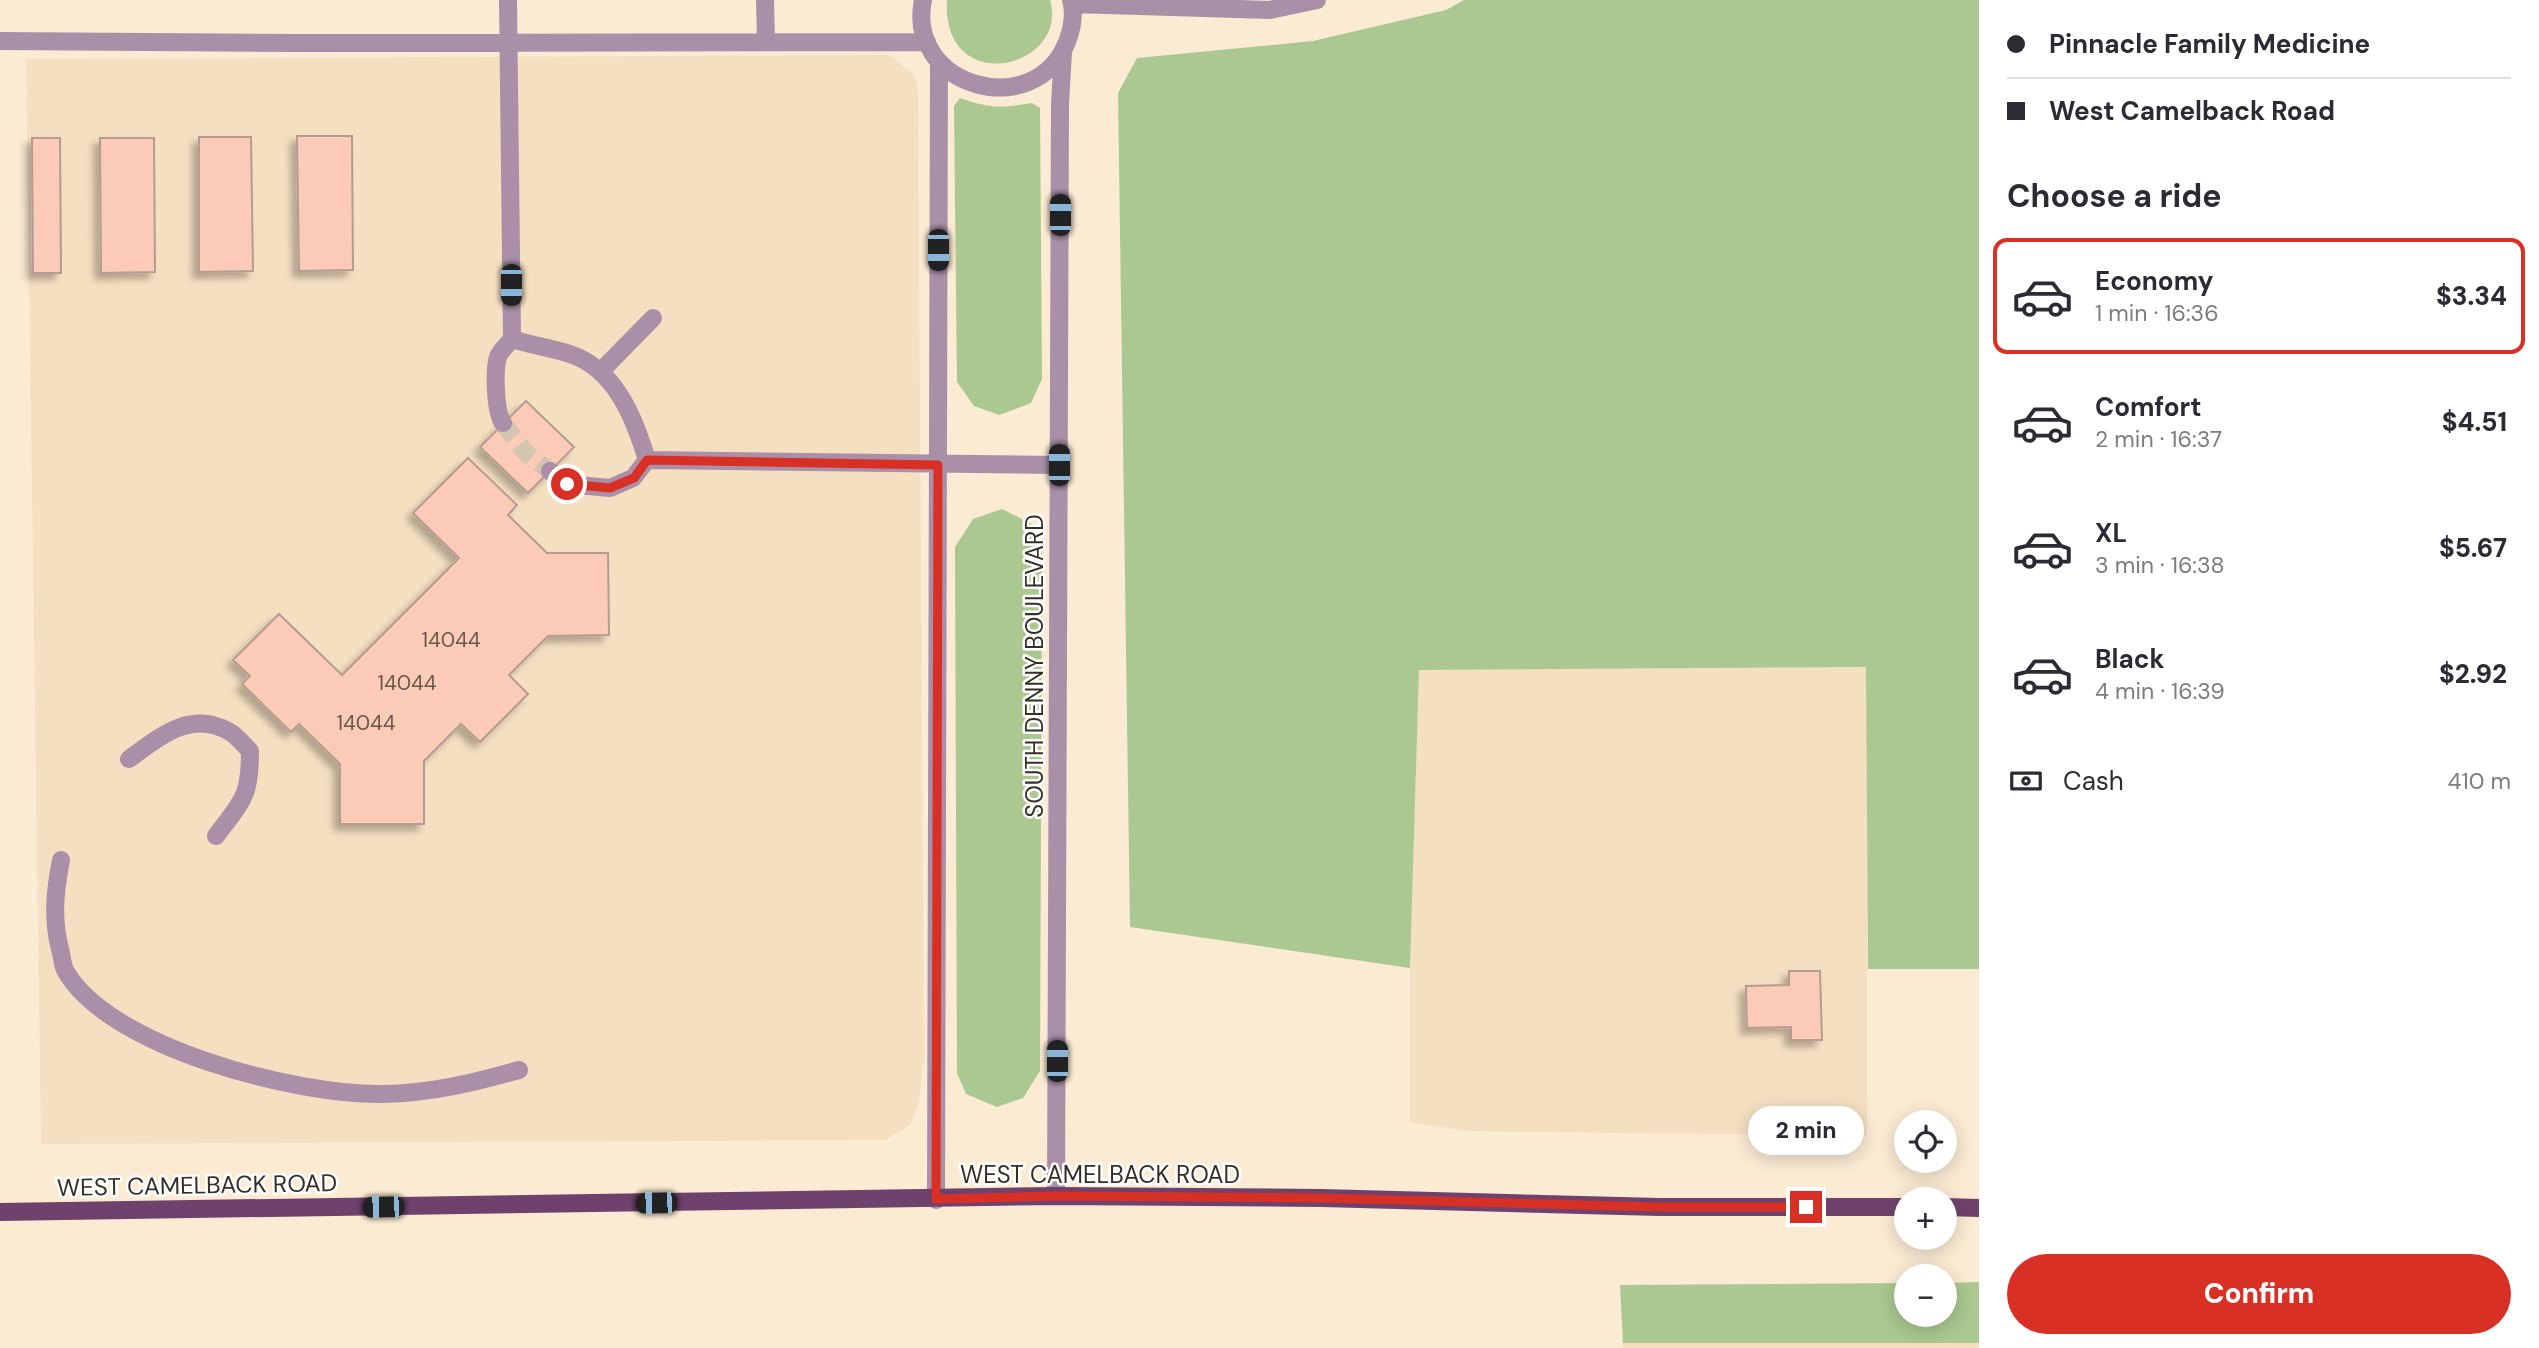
<!DOCTYPE html>
<meta charset="utf-8">
<style>
:root{--surface:#fff;--page:#f7f7f7;--text:#2b2b33;--muted:#7c7c81;--line:#e1e1e2;--accent:#d93025}
body{margin:0;font-family:"DM Sans",sans-serif;background:var(--page);color:var(--text);height:100vh;display:flex;flex-direction:column;font-size:26px;white-space:nowrap}
*{box-sizing:border-box;margin:0}
p{font-size:23px;color:var(--muted)}
.icon{flex:none;width:38px;height:38px;fill:none;stroke:currentColor;stroke-width:2;stroke-linecap:round;stroke-linejoin:round}
.map{position:relative;flex:1;overflow:hidden}
.side{display:flex;flex-direction:column;background:var(--surface);width:560px}
.side>*{flex:none}
.guide{display:grid;align-content:center;height:154px;padding:0 28px;background:var(--surface)}
.buttons{position:absolute;left:1894px;top:1110px;display:grid;gap:14px}
.buttons a{display:grid;place-items:center;width:63px;height:63px;border-radius:50%;background:var(--surface);box-shadow:0 4px 18px #0003;font-size:35px}
.end{position:absolute;width:32px;height:32px;margin:-16px;border:9px solid #d93025;background:#fff;box-shadow:0 0 0 4px #fff}
.from{border-radius:50%}
.bubble{position:absolute;height:49px;border-radius:24px;background:var(--surface);box-shadow:0 4px 18px #0003;font-size:23px;font-weight:800;line-height:49px;text-align:center}
.car{position:absolute;width:21px;height:42px;margin:-21px -10px;border-radius:9px;box-shadow:0 0 5px 2px #0007;background:linear-gradient(#222 24%,#8ab4d8 0 40%,#222 0 76%,#8ab4d8 0 86%,#222 0)}
.guide b{display:flex;align-items:center;gap:24px;height:66px;font-size:26px}
.guide b+b{border-top:2px solid var(--line)}
.guide i{width:18px;height:18px;background:var(--text)}
ul{padding:0;list-style:none}
li{display:flex;align-items:center;gap:21px;height:116px;margin:0 14px 10px;padding:0 14px;border:4px solid transparent;border-radius:14px}
li div{flex:1}
li b{display:block;font-size:26px}
li em{font-style:normal;font-weight:800}
li.on{border-color:var(--accent)}
li>.icon{width:63px;height:63px;stroke-width:1.5}
h2{padding:0 28px;font-size:32px;line-height:84px}
.pay{display:flex;align-items:center;gap:18px;height:77px;padding:0 28px;font-size:26px}
.pay p{margin-inline-start:auto}
.button{display:flex;gap:14px;margin-top:auto;padding:14px 28px}
.button a{flex:1;height:80px;border-radius:42px;background:var(--accent);color:#fff;font-size:28px;font-weight:800;line-height:80px;text-align:center}
main{display:flex;flex:1;min-height:0}
.map>svg:first-child{display:block}
.built{fill:#f4dfc1}
.green{fill:#aac890}
.building{fill:#fccbb8;stroke:#b69b91;stroke-width:2;filter:url(#shadow)}
.lines{fill:none;stroke-linecap:round;stroke-linejoin:round}
.minor-tunnel{stroke:#d3c5b0;stroke-width:18;stroke-dasharray:18 9;stroke-linecap:butt}
.minor{stroke:#a98fa8;stroke-width:18}
.major{stroke:#6f426d;stroke-width:18}
.route{stroke:#d93025;stroke-width:9}
.labels{text-anchor:middle;dominant-baseline:central;stroke-width:5;stroke-linejoin:round;paint-order:stroke}
.number-label{font-size:21px;fill:#67564a}
.street-label{font-size:24px;fill:#352f26;stroke:#fff}
</style>
<main>
<div class="map">
<svg width="1979" height="1348" viewBox="0 0 1979 1348">
<defs>
<filter id="shadow"><feDropShadow dx="-6" dy="6" stdDeviation="3.5" flood-color="#0004"/></filter>
</defs>
<rect width="100%" height="100%" fill="#fbebd3"/>
<path class="built" d="M890,55L914,75L918,90L924,1055L919,1103L910,1125L885,1140L41,1144L26,59Z
M1867,667V1136L1467,1131L1410,1122V968L1419,670Z
M1623,1343H1979V1348H1623Z"/>
<path class="green" d="M947,0H1050C1070,69 941,99 947,0Z
M1464,0H1979V969H1868L1866,667L1419,670L1410,968L1130,927L1118,93L1137,58L1313,41L1446,10Z
M960,98C992,109 999,108 1032,103L1040,108L1042,379L1031,403L999,415L974,406L957,382L954,106Z
M1002,509L1032,524L1042,546L1040,1071L1023,1098L997,1107L966,1094L957,1073L955,547L973,519Z
M1979,1282V1343H1623L1620,1285L1906,1283V1314H1944V1283Z"/>
<path class="building" d="M297,136H352L353,270L299,271Z
M199,137H251L253,271L199,272Z
M32,138H60L61,273H33Z
M100,138H154L155,272L101,273Z
M526,401L574,447L528,493L480,447Z
M468,458L517,505L508,515L547,553H608L609,635L548,636L509,675L528,694L480,742L461,724L424,761V824H340V764L299,724L291,732L242,684L250,676L233,660L279,614L342,675L459,558L413,513Z
M1789,971H1820L1822,1040H1791V1027L1747,1028L1746,986L1789,985Z"/>
<g class="lines">
<path class="minor-tunnel" d="M503,423L526,453L550,471"/>
<path class="minor" d="M508,0L512,339
M765,0L766,42
M923,0C905,86 1034,124 1067,42C1072,29 1075,14 1071,0
M1073,4L1270,10L1317,0
M0,41L292,43L927,42
M601,371L653,318
M503,423C495,412 494,370 498,357C500,351 508,344 512,339C531,345 551,348 570,354C615,369 634,417 647,460L633,478L610,488L567,484L550,471
M647,460L1059,465
M129,759C160,737 190,709 230,732C237,736 244,745 250,751C250,797 243,800 216,836
M61,860C55,891 52,918 60,949C62,955 62,964 65,970C108,1048 299,1096 383,1094C432,1093 472,1083 519,1070
M1056,1196L1060,104L1063,52
M936,1200L939,62"/>
<path class="major" d="M1944,1207L1979,1208
M0,1212L1056,1196L1322,1198L1659,1207H1906"/>
</g>
<g class="lines">
<path class="route" d="M567,484L610,488L634,478L647,460L938,465L936,1199L1056,1196L1322,1198L1659,1207H1806"/>
</g>
<g class="labels">
<g class="number-label">
<text x="451" y="640">14044</text>
<text x="407" y="683">14044</text>
<text x="366" y="723">14044</text>
</g>
<g class="street-label">
<text transform="translate(1034 666) rotate(-90)">SOUTH DENNY BOULEVARD</text>
<text x="1100" y="1174">WEST CAMELBACK ROAD</text>
<text transform="translate(197 1185) rotate(-1)">WEST CAMELBACK ROAD</text>
</g>
</g>
</svg>
<div class="buttons">
<a><svg class="icon" aria-label="locate" viewBox="0 0 24 24"><circle cx="12" cy="12" r="6"/><path d="M12 2v4M12 18v4M2 12h4M18 12h4"/></svg></a>
<a>+</a>
<a>−</a>
</div>
<i class="end from" style="left:567px;top:484px"></i>
<i class="end" style="left:1806px;top:1207px"></i>
<div class="bubble" style="left:1748px;top:1106px;width:116px">2 min</div>
<i class="car" style="left:1060px;top:215px;rotate:0deg"></i>
<i class="car" style="left:938px;top:250px;rotate:180deg"></i>
<i class="car" style="left:511px;top:285px;rotate:180deg"></i>
<i class="car" style="left:1059px;top:465px;rotate:0deg"></i>
<i class="car" style="left:1057px;top:1061px;rotate:0deg"></i>
<i class="car" style="left:656px;top:1203px;rotate:269deg"></i>
<i class="car" style="left:383px;top:1207px;rotate:269deg"></i>
</div>
<section class="side">
<div class="guide">
<b><i class="from"></i>Pinnacle Family Medicine</b>
<b><i></i>West Camelback Road</b>
</div>
<h2>Choose a ride</h2>
<ul>
<li class="on"><svg class="icon" aria-label="car" viewBox="0 0 24 24"><path d="M5 17H2v-5l4-1 3-4h7l3 4 3 1v5h-3M9 17h6M6 11h13"/><circle cx="7" cy="17" r="2"/><circle cx="17" cy="17" r="2"/></svg><div><b>Economy</b><p>1 min · 16:36</p></div><em>$3.34</em></li>
<li><svg class="icon" aria-label="car" viewBox="0 0 24 24"><path d="M5 17H2v-5l4-1 3-4h7l3 4 3 1v5h-3M9 17h6M6 11h13"/><circle cx="7" cy="17" r="2"/><circle cx="17" cy="17" r="2"/></svg><div><b>Comfort</b><p>2 min · 16:37</p></div><em>$4.51</em></li>
<li><svg class="icon" aria-label="car" viewBox="0 0 24 24"><path d="M5 17H2v-5l4-1 3-4h7l3 4 3 1v5h-3M9 17h6M6 11h13"/><circle cx="7" cy="17" r="2"/><circle cx="17" cy="17" r="2"/></svg><div><b>XL</b><p>3 min · 16:38</p></div><em>$5.67</em></li>
<li><svg class="icon" aria-label="car" viewBox="0 0 24 24"><path d="M5 17H2v-5l4-1 3-4h7l3 4 3 1v5h-3M9 17h6M6 11h13"/><circle cx="7" cy="17" r="2"/><circle cx="17" cy="17" r="2"/></svg><div><b>Black</b><p>4 min · 16:39</p></div><em>$2.92</em></li>
</ul>
<div class="pay"><svg class="icon" aria-label="cash" viewBox="0 0 24 24"><path d="M3 7h18v10H3z"/><circle cx="12" cy="12" r="2"/></svg>Cash<p>410 m</p></div>
<div class="button"><a>Confirm</a></div>
</section>
</main>
